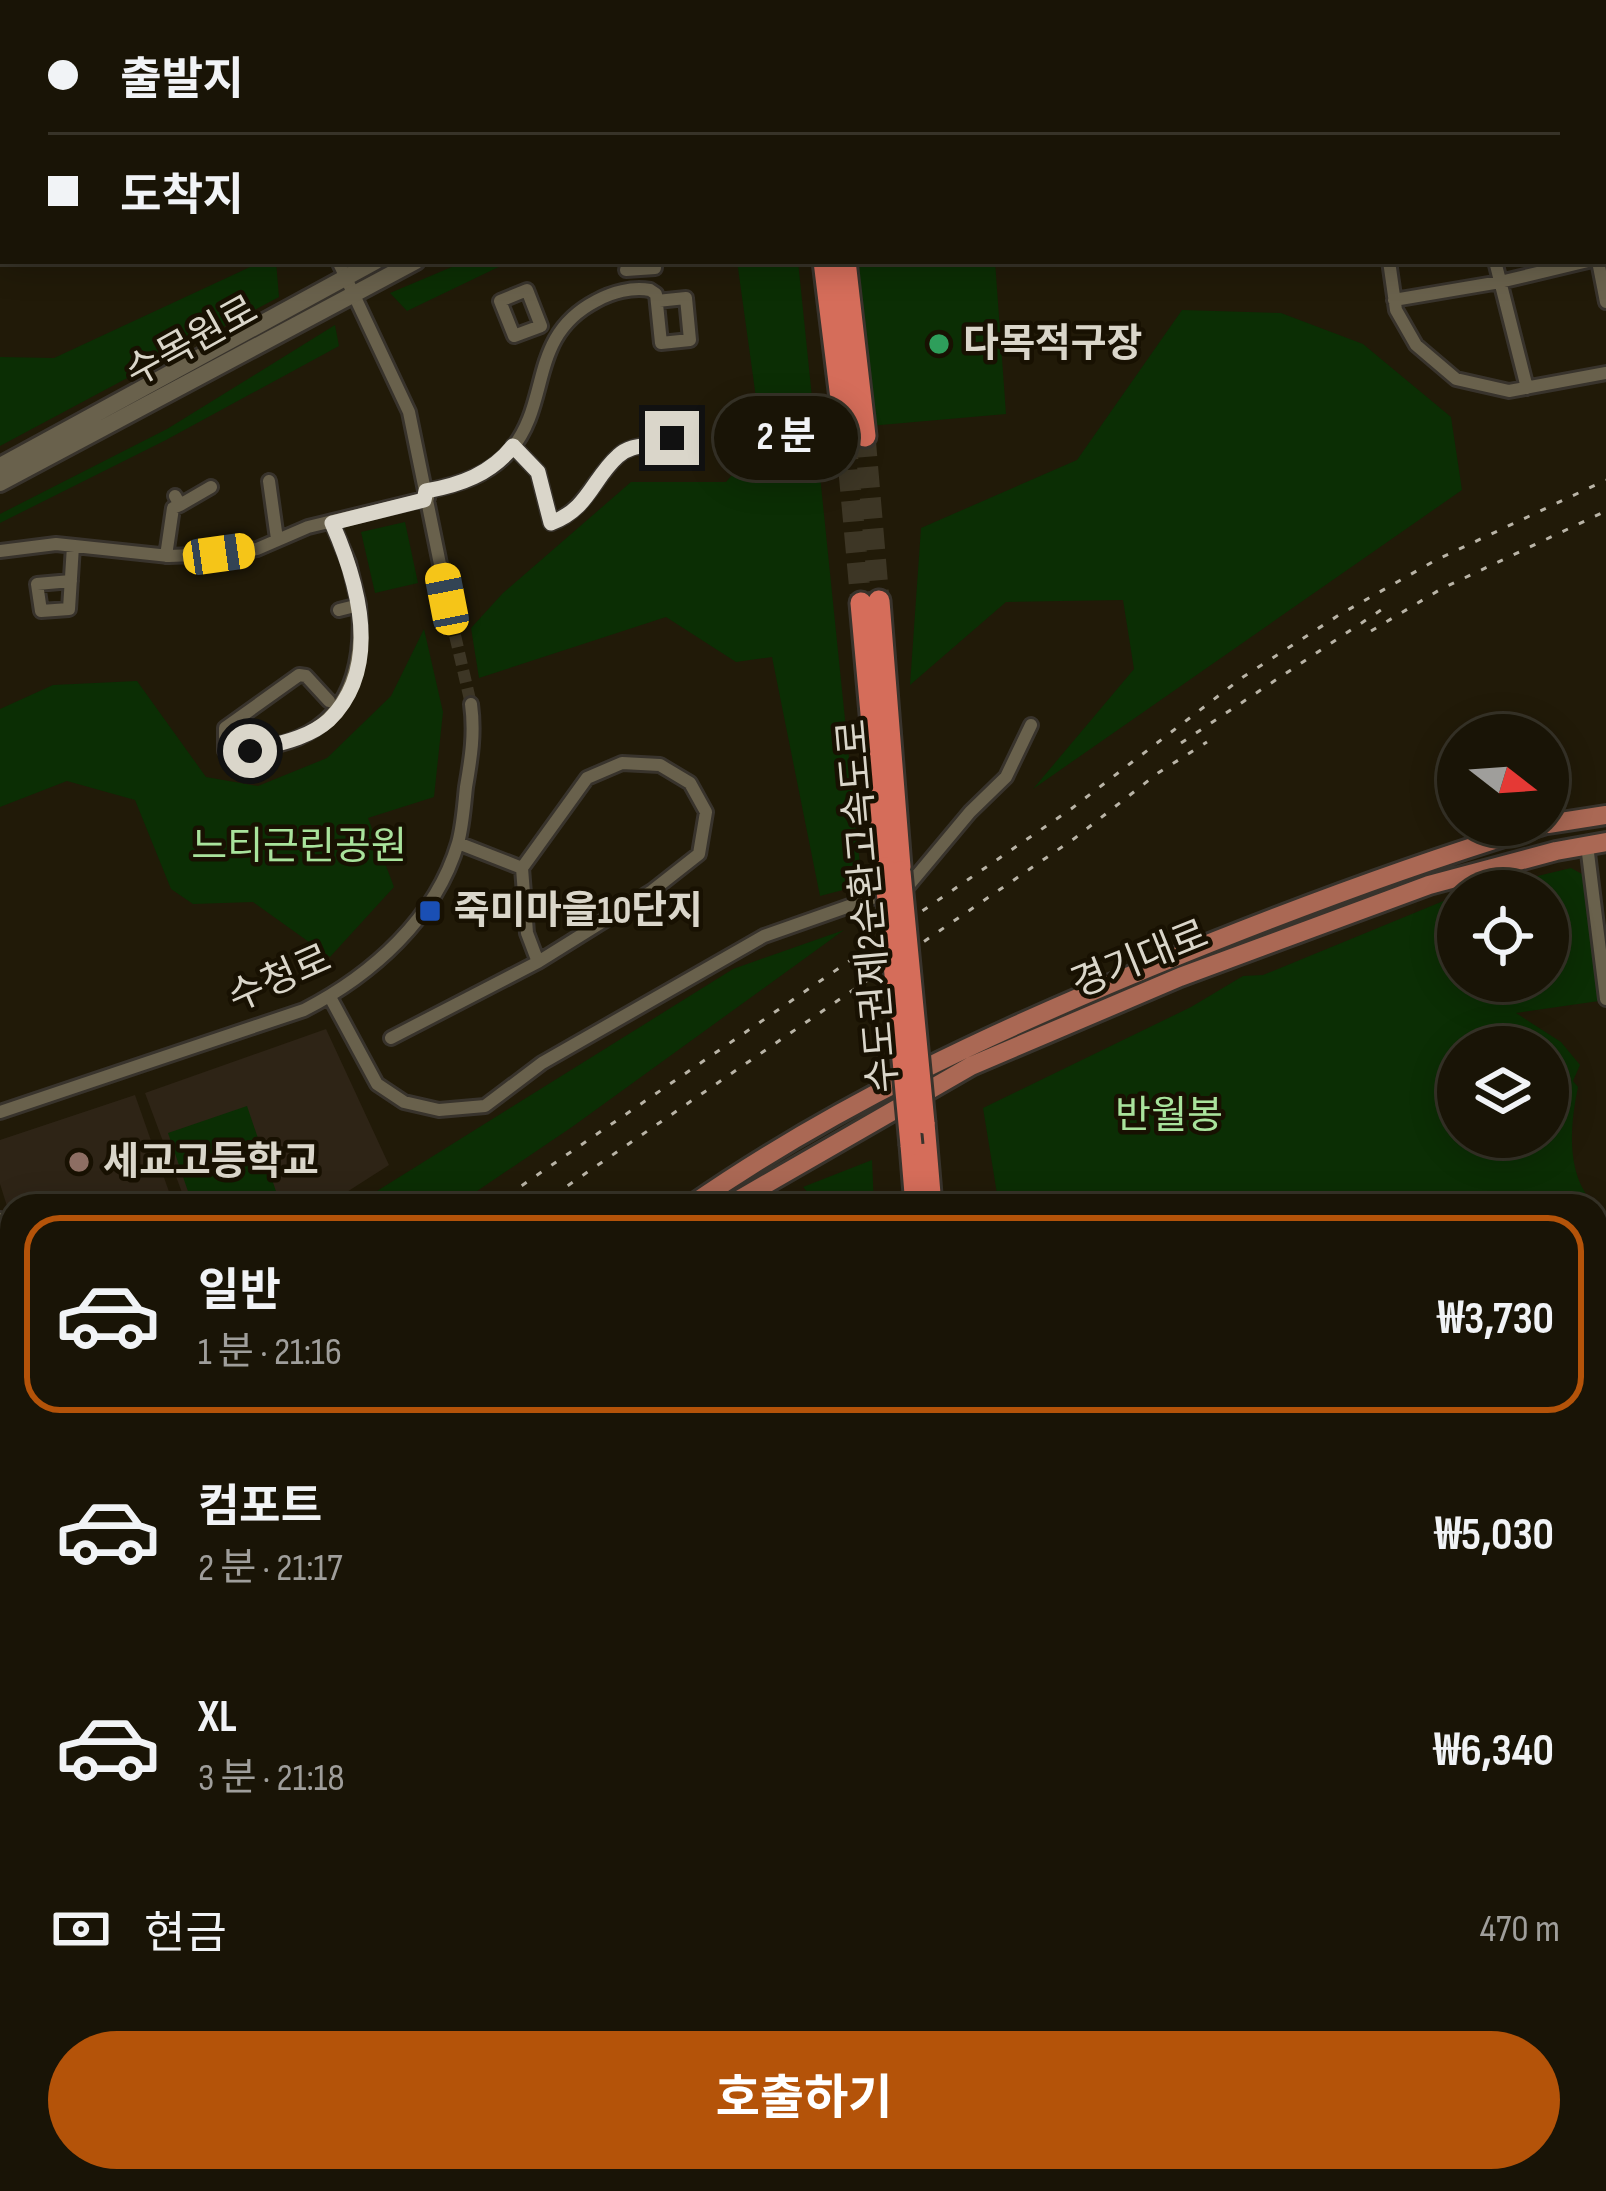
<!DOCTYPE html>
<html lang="ko">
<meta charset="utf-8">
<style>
:root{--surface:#191406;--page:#262114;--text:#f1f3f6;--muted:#9f9e9b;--line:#373328;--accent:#b45309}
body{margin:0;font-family:"Sofia Sans Condensed","Noto Sans KR",sans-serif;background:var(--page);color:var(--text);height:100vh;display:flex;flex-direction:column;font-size:45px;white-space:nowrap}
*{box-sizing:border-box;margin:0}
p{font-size:39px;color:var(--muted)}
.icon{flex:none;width:66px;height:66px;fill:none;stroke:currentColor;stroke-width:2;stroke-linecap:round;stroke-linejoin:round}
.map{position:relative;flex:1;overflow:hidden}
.side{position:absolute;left:0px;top:1194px;width:1608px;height:999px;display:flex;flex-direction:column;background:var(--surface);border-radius:36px 36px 0 0;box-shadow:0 6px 30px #0003,0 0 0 3px var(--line)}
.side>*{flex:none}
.banner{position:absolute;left:0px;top:0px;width:1608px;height:264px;box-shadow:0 6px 30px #0003,0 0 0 3px var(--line);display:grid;align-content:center;height:264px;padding:0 48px;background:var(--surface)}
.needle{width:78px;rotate:107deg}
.tools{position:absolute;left:1437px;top:714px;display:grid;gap:24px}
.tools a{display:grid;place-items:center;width:132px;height:132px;border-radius:50%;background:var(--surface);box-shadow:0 6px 30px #0003,0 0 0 3px var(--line);font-size:60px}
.end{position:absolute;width:54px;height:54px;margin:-27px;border:15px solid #dad6ca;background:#111;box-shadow:0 0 0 6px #111}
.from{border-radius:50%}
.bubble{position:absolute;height:84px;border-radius:42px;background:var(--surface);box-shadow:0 6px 30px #0003,0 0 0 3px var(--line);font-size:39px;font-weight:700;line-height:84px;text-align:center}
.car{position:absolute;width:36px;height:72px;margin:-36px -18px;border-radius:15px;box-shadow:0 0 9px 3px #0007;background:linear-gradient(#f5c518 24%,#345 0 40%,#f5c518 0 76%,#345 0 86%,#f5c518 0)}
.banner b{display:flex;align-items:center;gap:42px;height:114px;font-size:45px}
.banner b+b{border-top:3px solid var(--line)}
.banner i{width:30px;height:30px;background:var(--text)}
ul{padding:21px 0 0;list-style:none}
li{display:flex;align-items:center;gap:36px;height:198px;margin:0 24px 18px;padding:0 24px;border:6px solid transparent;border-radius:36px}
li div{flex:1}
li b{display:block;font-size:45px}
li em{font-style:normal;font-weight:700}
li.current{border-color:var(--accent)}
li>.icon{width:108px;height:108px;stroke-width:1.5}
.pay{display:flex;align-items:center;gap:30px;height:132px;padding:0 48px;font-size:45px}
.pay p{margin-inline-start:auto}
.cta{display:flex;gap:24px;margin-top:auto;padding:24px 48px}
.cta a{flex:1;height:138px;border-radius:72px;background:var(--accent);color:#fff;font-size:48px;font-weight:700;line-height:138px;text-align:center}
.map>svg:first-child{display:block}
.education{fill:#2e2416}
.green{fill:#0b2e04;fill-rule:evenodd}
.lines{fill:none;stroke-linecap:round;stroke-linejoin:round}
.street-tunnel{stroke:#3d3625;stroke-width:12;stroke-dasharray:12 6;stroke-linecap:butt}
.highway-tunnel{stroke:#3d3625;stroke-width:21;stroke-dasharray:21 10;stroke-linecap:butt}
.street-casing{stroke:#38332c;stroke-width:18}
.secondary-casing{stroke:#38332c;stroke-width:22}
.primary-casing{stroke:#38332c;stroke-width:24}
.highway-casing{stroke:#38332c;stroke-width:27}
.street{stroke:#69614c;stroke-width:12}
.secondary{stroke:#69614c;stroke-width:16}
.primary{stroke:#aa6854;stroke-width:18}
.highway{stroke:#d56d5a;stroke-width:21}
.rail{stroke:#b9b4a7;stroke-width:3;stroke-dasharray:6 12;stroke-linecap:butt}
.highway-bridge-casing{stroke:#38332c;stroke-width:27;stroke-linecap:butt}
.highway-bridge{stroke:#d56d5a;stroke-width:21}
.route{stroke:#dad6ca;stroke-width:15}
.leisure-dot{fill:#2e9e5b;stroke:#181102;stroke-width:4.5}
.transit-dot{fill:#1a4fb4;stroke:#181102;stroke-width:4.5}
.education-dot{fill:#8d6e63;stroke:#181102;stroke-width:4.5}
.labels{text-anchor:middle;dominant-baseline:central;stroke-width:9;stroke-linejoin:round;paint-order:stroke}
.street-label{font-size:39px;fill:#dad6ca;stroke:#181102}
.poi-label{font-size:39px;font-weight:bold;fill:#dad6ca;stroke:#181102;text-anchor:start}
.park-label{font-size:39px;fill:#a9e39c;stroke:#181102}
</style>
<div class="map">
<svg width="1606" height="2191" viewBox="0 0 1606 2191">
<rect width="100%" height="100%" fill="#211a08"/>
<path class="education" d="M326,1029L389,1165L325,1206H187L145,1093Z
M135,1095L174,1206H12V1222L0,1184V1140Z"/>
<path class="green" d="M263,261H276L279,297L0,446V357L54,358Z
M466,261H511L407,311L390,293Z
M737,261H798L862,885L820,896L772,657L736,662L666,617L479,678L471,628L503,593L631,482H726L762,441Z
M854,261H995L1006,414L869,426Z
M1182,310L1281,313L1363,344L1451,417L1462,490L1033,789L1134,669L1123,600L1006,602L910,685L921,528L1077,460Z
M335,325L339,346L166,440L0,523V514L167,429Z
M405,522L418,583L375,593L361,532Z
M424,629L443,712L434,797L368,818L394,887L330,957L253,902L193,904L171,889L135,800L67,781L0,807V709L53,685L137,681L206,777L258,786L327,758L391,696Z
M1571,868L1582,874L1599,1001L1516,1013L1561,1042L1580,1065L1573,1081L1578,1087C1570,1125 1565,1176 1596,1206H999L983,1108L1191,1007L1243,976L1263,975L1458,895V981H1548V891H1475ZM1458,1047H1548V1137H1458Z
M844,930L572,1127L455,1206H353L733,969Z
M247,1106L281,1206H193L168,1133Z
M872,1160L874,1206H820L803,1187Z
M1596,1206L1606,1216V1764L1597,1766Z
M1596,2100L1606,2109V2191H1281L1286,2181H1596Z"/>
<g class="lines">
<path class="street-tunnel" d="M451,618L471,704"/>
<path class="highway-tunnel" d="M865,436L879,601
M846,439L861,603"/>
<defs>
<path id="street" d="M269,0V3
M189,3V0
M1178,3V0
M0,16L1,0
M0,240H3
M338,261L409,412L451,618
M1389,261L1396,310L1416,345L1456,379L1509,391L1606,373
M1495,261L1527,388
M1598,261L1606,302
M626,270L655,268L654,261
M527,290L541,326L514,336L500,301Z
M1394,300L1500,282L1588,261
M513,446L538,472L551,523C586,510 593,479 618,456C634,441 655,449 672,438
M269,481L277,539
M426,491C457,485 488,476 510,451C552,402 527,337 596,301C612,292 632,287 650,290L656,294L661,343L690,340L686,298L657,301
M180,505L211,487
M332,523L349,563L359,605L339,610
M0,551L56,544L169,556L219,554L257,549L308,527L428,498
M166,556L173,508L180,505L175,496
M71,581L37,584L41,611L69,609L73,546
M329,701L306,676L299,675L225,728V751C324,750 366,703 359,605
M1587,845L1606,999
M522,868L587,778L622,763L660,765L690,783L706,812L699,854L652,891L538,962
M330,997L377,1084L404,1102L439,1110L485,1106L542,1063L764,936L909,885L970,812L1006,777L1031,725
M391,1038L538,962L527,933L522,868L458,843
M0,1112L304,1010C372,975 436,918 458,843C463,825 464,805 466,787C471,758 475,733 471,704
M0,1219L12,1256
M0,1332L12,1328
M0,1414L10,1441L0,1448"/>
<path id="secondary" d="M1535,0L1547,3
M1031,3L1042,0
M1497,3L1498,0
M1605,14H1606
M1605,51H1606
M0,466L376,261
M0,483L416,261"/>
<path id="primary" d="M1548,824L1606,815
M690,1206C835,1105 995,1031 1158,964C1285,912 1412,864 1543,825
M728,1206L971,1066L1180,977L1429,885L1556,851L1606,842
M0,1752L12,1744
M0,1781L12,1773"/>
<path id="highway" d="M794,0L795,3
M813,0V3
M824,261L846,439
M845,261L865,436
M879,601L900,867
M861,603L885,868
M924,1123L931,1206
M911,1145L916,1206
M1596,1839L1606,1837
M1596,1871L1606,1869
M753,2181L761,2191
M890,2191L897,2181
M933,2191L934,2181
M964,2191L968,2181"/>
</defs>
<use href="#street" class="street-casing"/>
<use href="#secondary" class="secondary-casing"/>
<use href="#primary" class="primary-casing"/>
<use href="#highway" class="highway-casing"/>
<use href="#street" class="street"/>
<use href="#secondary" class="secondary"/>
<use href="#primary" class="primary"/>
<use href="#highway" class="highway"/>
<path class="rail" d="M1371,631L1441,589L1606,511
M1181,743L1381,610
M492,1206L1071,809L1243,677L1339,615L1436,560L1606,480
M538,1206L1075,838L1158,773L1207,742
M0,1544L12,1536
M0,1574L12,1566"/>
<defs>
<path id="highway-bridge" d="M885,868L911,1145
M900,872L924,1123"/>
</defs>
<use href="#highway-bridge" class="highway-bridge-casing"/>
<use href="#highway-bridge" class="highway-bridge"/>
</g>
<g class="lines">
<path class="route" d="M250,751C276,744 308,739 329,720C383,667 358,582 332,523L424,500L426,491C460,485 491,474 513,446L538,472L551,523C589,509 592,479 618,456C634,441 655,449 672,438"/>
</g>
<circle class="leisure-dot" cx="939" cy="344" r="12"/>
<rect class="transit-dot" x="418" y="899" width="24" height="24" rx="6"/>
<circle class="education-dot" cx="79" cy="1162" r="12"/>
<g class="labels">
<g class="street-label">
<text transform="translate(192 342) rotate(-29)">수목원로</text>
<text transform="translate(869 906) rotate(-95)">수도권제2순환고속도로</text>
<text transform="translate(1140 960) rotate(-22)">경기대로</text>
<text transform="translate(280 979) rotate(-24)">수청로</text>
</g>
<g class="poi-label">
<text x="963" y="344">다목적구장</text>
<text x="454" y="911">죽미마을10단지</text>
<text x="103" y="1162">세교고등학교</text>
</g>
<g class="park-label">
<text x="299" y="847">느티근린공원</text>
<text x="1169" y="1116">반월봉</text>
</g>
</g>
</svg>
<div class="tools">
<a><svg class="needle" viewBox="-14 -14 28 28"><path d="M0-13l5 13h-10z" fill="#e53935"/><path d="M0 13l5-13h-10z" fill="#9f9e9b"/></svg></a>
<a><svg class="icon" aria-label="locate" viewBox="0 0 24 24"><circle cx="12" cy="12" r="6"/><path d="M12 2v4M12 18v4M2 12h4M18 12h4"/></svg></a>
<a><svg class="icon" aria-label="layers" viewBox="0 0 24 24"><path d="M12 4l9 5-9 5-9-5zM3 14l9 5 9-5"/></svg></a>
</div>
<i class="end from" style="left:250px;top:751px"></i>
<i class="end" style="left:672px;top:438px"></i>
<div class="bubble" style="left:714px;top:396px;width:144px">2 분</div>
<i class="car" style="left:219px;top:554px;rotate:82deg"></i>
<i class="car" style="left:447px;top:599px;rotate:349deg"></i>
<div class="banner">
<b><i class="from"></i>출발지</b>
<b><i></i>도착지</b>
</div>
<section class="side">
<ul>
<li class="current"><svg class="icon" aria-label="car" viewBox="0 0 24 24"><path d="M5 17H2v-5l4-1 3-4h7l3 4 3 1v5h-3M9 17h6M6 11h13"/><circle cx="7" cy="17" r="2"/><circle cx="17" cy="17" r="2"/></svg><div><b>일반</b><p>1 분 · 21:16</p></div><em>₩3,730</em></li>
<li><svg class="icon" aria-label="car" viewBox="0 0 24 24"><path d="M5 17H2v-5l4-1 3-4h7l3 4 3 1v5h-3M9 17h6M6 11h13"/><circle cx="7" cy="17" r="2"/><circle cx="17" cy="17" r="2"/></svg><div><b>컴포트</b><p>2 분 · 21:17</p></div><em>₩5,030</em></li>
<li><svg class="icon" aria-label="car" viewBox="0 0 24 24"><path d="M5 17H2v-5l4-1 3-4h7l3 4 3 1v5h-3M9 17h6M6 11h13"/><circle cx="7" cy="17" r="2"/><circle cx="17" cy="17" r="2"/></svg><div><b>XL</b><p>3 분 · 21:18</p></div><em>₩6,340</em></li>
</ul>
<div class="pay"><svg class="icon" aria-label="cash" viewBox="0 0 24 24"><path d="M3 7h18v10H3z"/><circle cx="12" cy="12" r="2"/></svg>현금<p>470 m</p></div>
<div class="cta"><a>호출하기</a></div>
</section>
</div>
